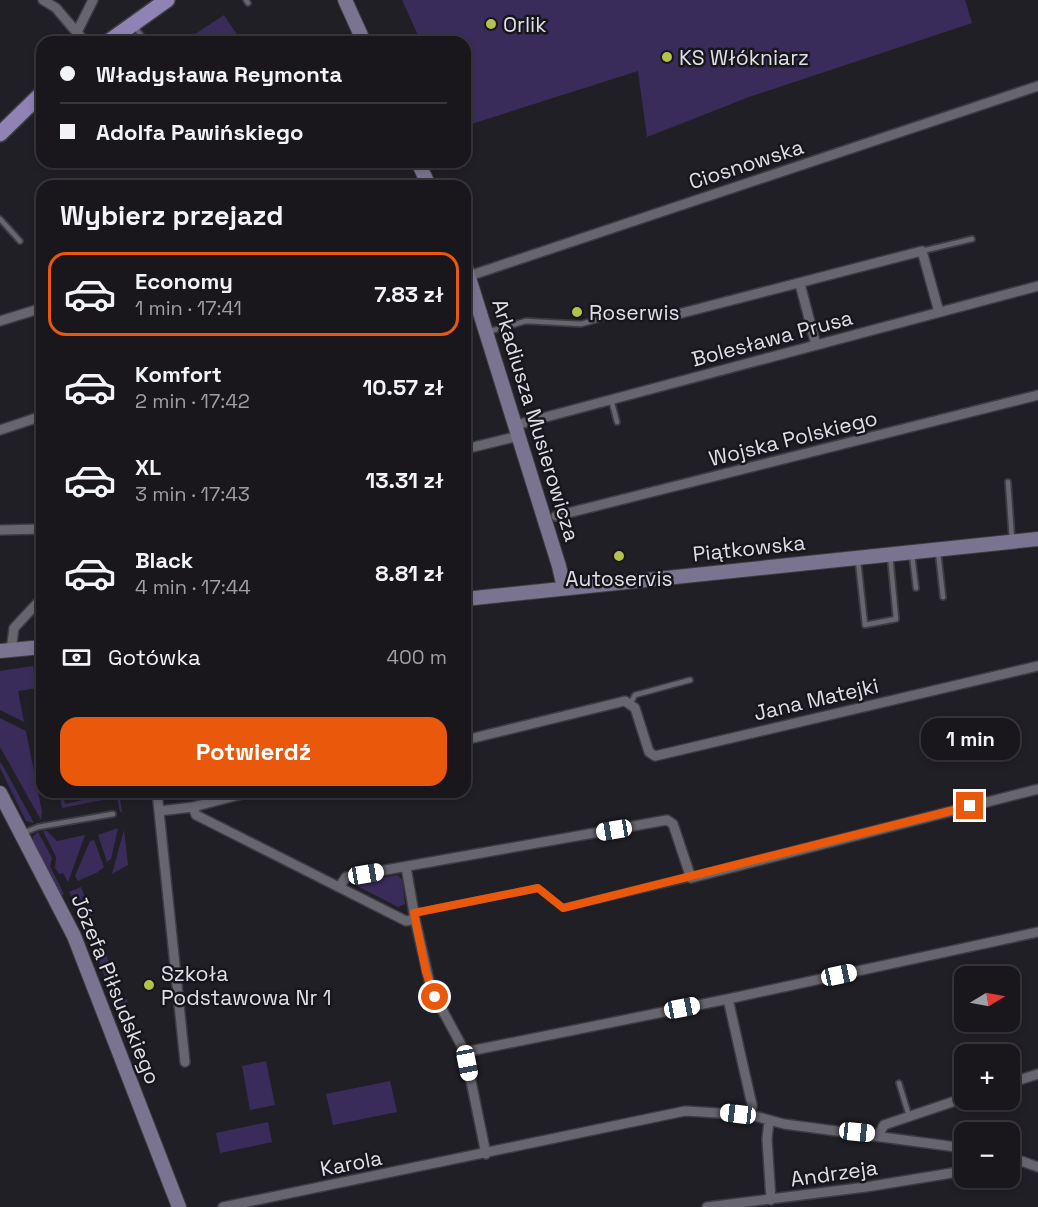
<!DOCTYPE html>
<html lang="pl">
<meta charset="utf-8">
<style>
:root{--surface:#19171c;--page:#222025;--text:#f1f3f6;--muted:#9f9fa3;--line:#37363b;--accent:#ea580c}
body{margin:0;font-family:"Space Grotesk",sans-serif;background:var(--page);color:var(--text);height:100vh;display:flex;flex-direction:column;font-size:22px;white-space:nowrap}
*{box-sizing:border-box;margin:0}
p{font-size:20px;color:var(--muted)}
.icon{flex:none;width:33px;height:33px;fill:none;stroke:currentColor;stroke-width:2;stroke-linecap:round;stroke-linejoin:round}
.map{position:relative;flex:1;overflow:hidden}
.details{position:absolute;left:36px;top:180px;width:435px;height:618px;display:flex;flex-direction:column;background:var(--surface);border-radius:18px;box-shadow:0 3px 9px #0003,0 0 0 2px var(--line)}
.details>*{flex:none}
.top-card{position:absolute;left:36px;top:36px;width:435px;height:132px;border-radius:18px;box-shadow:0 3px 9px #0003,0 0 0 2px var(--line);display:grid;align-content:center;height:132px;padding:0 24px;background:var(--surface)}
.needle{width:39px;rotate:80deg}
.buttons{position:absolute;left:954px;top:966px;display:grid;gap:12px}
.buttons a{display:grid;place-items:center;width:66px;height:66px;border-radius:12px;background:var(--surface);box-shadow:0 3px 9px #0003,0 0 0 2px var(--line);font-size:30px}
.end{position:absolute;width:27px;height:27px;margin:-14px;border:8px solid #ea580c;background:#fff;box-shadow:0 0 0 3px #fff}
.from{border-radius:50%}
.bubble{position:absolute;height:42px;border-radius:18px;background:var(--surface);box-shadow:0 3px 9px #0003,0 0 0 2px var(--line);font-size:20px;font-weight:700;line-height:42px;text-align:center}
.car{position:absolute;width:18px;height:36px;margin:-18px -9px;border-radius:8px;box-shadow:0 0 4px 2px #0007;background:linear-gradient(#fff 24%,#345 0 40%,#fff 0 76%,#345 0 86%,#fff 0)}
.top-card b{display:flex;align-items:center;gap:21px;height:57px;font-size:22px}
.top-card b+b{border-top:2px solid var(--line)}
.top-card i{width:15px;height:15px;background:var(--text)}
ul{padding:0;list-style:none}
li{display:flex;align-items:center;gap:18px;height:84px;margin:0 12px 9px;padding:0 12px;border:3px solid transparent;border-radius:18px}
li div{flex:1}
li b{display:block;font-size:22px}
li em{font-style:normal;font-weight:700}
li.current{border-color:var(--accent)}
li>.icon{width:54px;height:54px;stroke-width:1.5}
h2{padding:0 24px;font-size:27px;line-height:72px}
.pay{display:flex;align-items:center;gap:15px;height:66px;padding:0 24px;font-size:22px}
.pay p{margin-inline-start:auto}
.primary-button{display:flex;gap:12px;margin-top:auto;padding:12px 24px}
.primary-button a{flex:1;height:69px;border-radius:18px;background:var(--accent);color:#fff;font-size:24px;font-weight:700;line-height:69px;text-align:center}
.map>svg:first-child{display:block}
.green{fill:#3a2c5a}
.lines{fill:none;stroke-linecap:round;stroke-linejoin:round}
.lane-casing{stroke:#3d3c42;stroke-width:8}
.street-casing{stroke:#3d3c42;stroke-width:12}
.secondary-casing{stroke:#3d3c42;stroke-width:16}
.primary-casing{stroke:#3d3c42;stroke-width:18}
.lane{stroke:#67666e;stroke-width:4.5}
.street{stroke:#67666e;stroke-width:9}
.secondary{stroke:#7b7491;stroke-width:14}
.primary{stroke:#8f82b4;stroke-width:15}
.route{stroke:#ea580c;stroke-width:8}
.poi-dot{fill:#b3c24b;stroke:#18161d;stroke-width:2}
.labels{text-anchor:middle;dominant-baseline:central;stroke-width:5;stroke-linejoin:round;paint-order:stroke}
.poi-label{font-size:21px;fill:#e0dfe4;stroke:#18161d;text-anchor:start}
.street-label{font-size:21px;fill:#e0dfe4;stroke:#18161d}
</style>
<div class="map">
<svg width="1038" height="1207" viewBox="0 0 1038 1207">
<rect width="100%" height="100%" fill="#211f26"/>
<path class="green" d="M402,0H965L972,23L749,97L647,137L638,71L465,126V42H421Z
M224,15L242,42H196L192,36Z
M33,666L38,688L18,691L24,722L0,710V671Z
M0,718L26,731L42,812L41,820L0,747Z
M0,762L3,766L34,823L26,821L0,768Z
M59,792H62L65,804L119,792L122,812H120L117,797L62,808Z
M118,828L111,859L107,862L98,835Z
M124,830L128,865L112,874Z
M43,831H47L57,841L85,835L68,882L63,873L59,874L55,868L56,857Z
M38,832L52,858L50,866L64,894L61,896L33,843V836Z
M94,840L104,867L98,872L78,881L75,876L90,841Z
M398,875L402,880L405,904L398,907L357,886L358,882Z
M81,887L119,989L120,999H127L128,1008L117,1007L88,934L91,932L89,928H86L69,892Z
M266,1061L275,1105L250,1110L242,1066Z
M390,1081L397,1112L333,1125L326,1094Z
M268,1122L272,1142L220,1153L216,1133Z"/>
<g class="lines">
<defs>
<path id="lane" d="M246,0L248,3
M135,27L146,42
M0,219L20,241
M922,251L972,239
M487,332L526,321L581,324L610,316
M611,399L617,422
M1008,482L1012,539
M938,552L943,597
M912,555L916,588
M858,561L865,625L896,619L890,555
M630,704L635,695L690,680
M23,833L38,827L113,814
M414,913L538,888L563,908L691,878
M899,1083L909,1116"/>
<path id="street" d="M43,0L56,8L85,42
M77,32L93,0
M466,277L1038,86
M800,284L816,345
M682,313L922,251L939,312
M0,321L42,308
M516,425L1038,286
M0,430L42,416
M465,449L519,436
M556,516L1038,395
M0,530L42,529
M11,650L14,628L42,598
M465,740L625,701L635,708L649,752L655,756L1038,666
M157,792L185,1062
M193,807L196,815L406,921L415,919L431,989L465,1052L486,1154
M159,811L193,807L250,792
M406,867L415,919
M340,886L346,877L667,820L673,824L691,878L1038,789
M728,999L752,1105L751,1115
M465,1052L728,999L1038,932
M1010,1083L1038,1074
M769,1121L767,1139L771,1200
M879,1134L884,1125L964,1098
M1010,1157L1038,1167
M223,1207L685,1111L751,1115L784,1124L964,1148
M707,1207L866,1187L964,1171"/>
<path id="secondary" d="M345,0L364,42
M418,162L429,186
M465,265L559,566L564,588
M465,599L1038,539
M0,651L42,647
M0,793L74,936L179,1207"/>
<path id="primary" d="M108,42L167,0
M0,134L42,93"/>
</defs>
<use href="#lane" class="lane-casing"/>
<use href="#street" class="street-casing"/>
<use href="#secondary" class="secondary-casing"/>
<use href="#primary" class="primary-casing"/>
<use href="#lane" class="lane"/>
<use href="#street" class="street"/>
<use href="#secondary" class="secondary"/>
<use href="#primary" class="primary"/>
</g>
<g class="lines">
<path class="route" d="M435,997L426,972L414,913L538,888L563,908L970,806"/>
</g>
<g class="poi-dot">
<circle cx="491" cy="24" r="6"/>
<circle cx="667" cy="57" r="6"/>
<circle cx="577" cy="312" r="6"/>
<circle cx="619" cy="556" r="6"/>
<circle cx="149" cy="985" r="6"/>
</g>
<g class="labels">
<g class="poi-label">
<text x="503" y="24">Orlik</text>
<text x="679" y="57">KS Włókniarz</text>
<text x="589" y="312">Roserwis</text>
<text x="619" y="578" text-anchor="middle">Autoservis</text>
<text x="161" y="973">Szkoła<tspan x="161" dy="24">Podstawowa Nr 1</tspan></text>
</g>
<g class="street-label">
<text transform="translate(746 164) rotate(-18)">Ciosnowska</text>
<text transform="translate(772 338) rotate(-15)">Bolesława Prusa</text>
<text transform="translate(536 420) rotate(73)">Arkadiusza Musierowicza</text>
<text transform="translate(793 438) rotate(-14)">Wojska Polskiego</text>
<text transform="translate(749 548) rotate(-6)">Piątkowska</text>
<text transform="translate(816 699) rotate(-13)">Jana Matejki</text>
<text transform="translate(116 989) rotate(68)">Józefa Piłsudskiego</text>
<text transform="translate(351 1163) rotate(-11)">Karola</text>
<text transform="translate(834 1173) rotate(-8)">Andrzeja</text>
</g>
</g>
</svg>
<div class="buttons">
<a><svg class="needle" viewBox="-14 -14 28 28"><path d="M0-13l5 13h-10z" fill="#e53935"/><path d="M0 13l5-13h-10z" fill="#9f9fa3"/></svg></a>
<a>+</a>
<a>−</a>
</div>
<i class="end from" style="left:435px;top:997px"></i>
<i class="end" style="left:970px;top:806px"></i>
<div class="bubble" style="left:921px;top:718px;width:99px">1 min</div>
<i class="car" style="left:614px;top:830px;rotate:260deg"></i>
<i class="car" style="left:366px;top:874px;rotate:80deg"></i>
<i class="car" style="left:839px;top:975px;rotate:78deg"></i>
<i class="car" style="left:682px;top:1008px;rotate:79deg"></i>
<i class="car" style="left:467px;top:1063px;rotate:169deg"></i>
<i class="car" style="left:738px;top:1114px;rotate:277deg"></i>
<i class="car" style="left:857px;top:1132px;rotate:96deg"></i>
<div class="top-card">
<b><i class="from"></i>Władysława Reymonta</b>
<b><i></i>Adolfa Pawińskiego</b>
</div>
<section class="details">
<h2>Wybierz przejazd</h2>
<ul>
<li class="current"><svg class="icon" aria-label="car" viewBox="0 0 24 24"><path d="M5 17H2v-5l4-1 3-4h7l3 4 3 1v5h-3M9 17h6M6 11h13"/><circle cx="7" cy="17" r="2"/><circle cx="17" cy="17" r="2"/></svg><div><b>Economy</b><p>1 min · 17:41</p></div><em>7.83 zł</em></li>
<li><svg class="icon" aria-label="car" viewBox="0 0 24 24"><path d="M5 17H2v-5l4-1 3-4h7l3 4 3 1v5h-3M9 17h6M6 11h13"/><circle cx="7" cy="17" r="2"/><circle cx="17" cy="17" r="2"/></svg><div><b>Komfort</b><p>2 min · 17:42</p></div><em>10.57 zł</em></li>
<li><svg class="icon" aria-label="car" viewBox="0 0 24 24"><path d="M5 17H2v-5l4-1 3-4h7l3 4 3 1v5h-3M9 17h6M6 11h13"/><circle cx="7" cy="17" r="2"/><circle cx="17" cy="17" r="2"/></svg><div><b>XL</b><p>3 min · 17:43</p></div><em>13.31 zł</em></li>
<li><svg class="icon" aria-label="car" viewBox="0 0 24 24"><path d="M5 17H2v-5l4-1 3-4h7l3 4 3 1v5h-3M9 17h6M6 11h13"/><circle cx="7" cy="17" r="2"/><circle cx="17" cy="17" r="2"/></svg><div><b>Black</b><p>4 min · 17:44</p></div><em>8.81 zł</em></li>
</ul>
<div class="pay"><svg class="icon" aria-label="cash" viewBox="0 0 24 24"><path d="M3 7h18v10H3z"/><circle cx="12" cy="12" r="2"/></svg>Gotówka<p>400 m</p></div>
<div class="primary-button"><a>Potwierdź</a></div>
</section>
</div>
